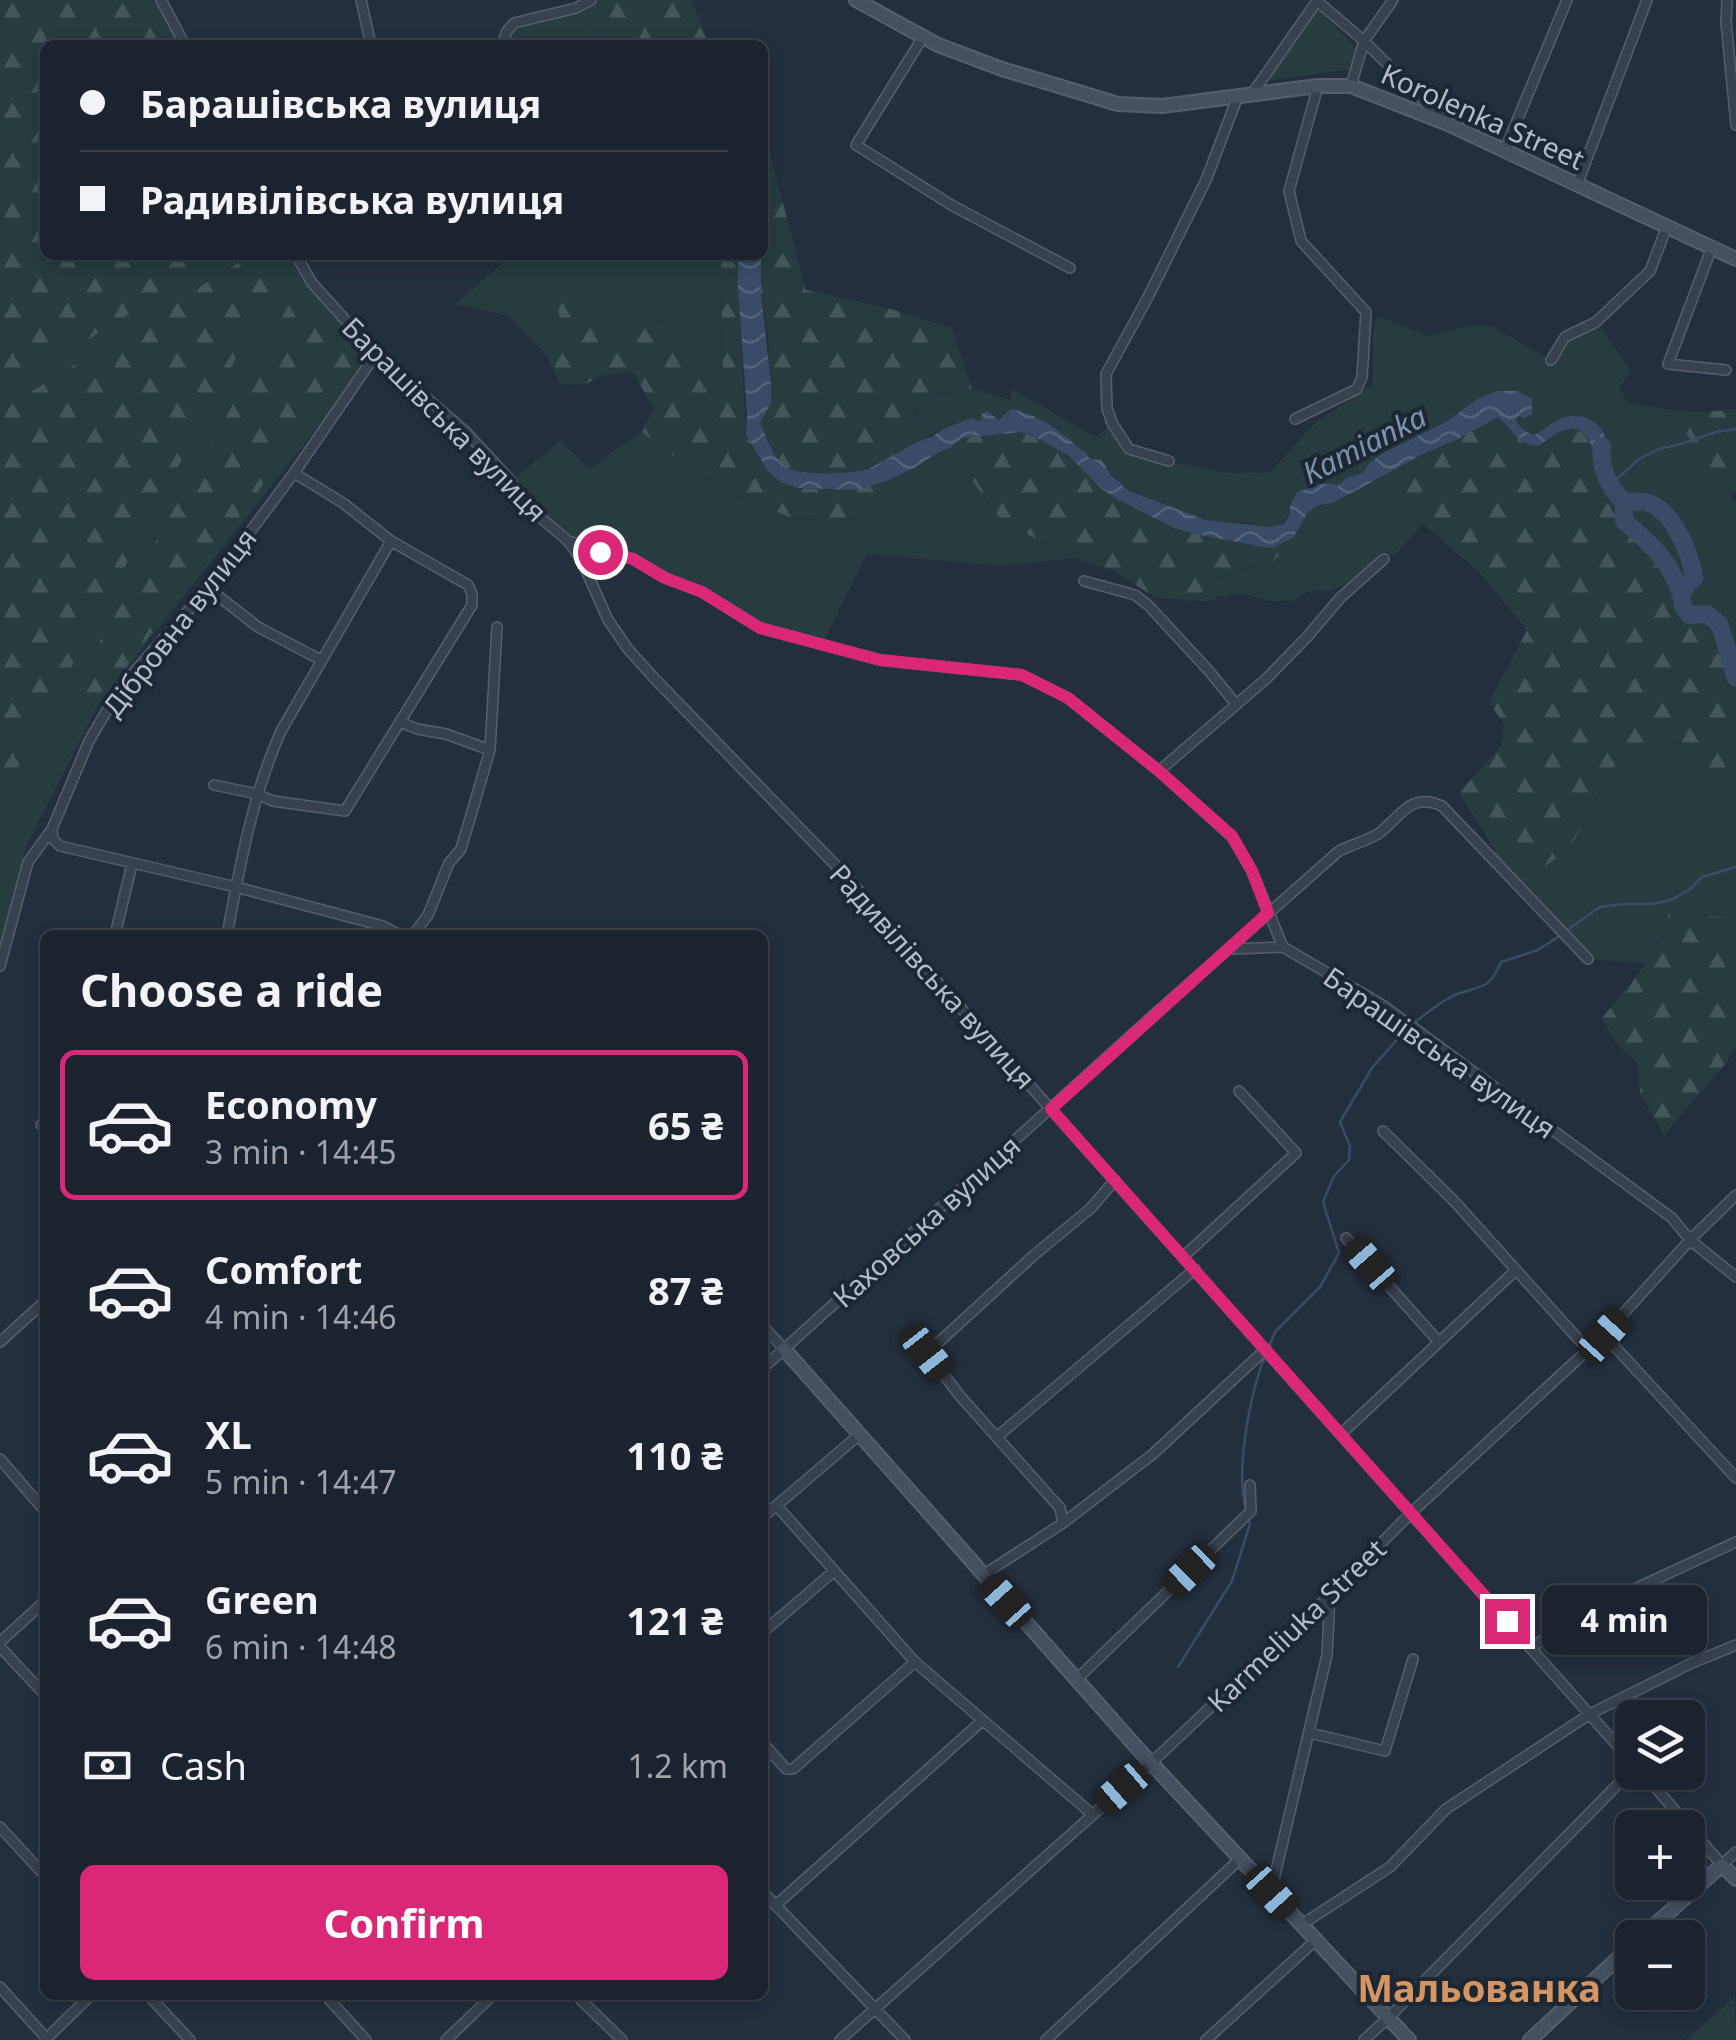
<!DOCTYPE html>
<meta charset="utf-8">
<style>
:root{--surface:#1b232e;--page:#282f3a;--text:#f1f3f6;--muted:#a0a4aa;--line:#39404a;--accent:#db2777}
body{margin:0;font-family:"Noto Sans",sans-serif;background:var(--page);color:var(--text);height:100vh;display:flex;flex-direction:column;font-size:38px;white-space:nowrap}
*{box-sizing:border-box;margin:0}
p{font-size:32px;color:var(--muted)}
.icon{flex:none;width:55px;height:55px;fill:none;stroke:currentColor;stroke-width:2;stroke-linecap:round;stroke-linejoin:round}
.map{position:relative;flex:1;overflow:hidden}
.panel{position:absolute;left:40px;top:930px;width:728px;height:1070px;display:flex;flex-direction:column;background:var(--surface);border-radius:15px;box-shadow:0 5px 15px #0003,0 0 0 2px var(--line)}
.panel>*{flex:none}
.banner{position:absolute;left:40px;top:40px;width:728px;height:220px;border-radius:15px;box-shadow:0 5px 15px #0003,0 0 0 2px var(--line);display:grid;align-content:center;height:220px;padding:0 40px;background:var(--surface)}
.fabs{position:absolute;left:1615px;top:1700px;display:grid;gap:20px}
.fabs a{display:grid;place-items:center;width:90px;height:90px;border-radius:15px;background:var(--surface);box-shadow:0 5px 15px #0003,0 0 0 2px var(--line);font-size:50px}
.end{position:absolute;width:45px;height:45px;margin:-22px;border:12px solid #db2777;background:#fff;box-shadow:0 0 0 5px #fff}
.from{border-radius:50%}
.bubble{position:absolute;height:70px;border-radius:15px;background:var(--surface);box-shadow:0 5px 15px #0003,0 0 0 2px var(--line);font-size:32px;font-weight:700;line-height:70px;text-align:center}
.car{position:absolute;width:30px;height:60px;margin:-30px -15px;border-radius:12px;box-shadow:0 0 8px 2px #0007;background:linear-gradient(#222 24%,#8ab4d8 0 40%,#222 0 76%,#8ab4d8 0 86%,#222 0)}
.banner b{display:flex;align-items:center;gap:35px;height:95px;font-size:38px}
.banner b+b{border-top:2px solid var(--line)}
.banner i{width:25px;height:25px;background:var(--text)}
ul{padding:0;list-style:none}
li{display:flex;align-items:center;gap:30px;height:150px;margin:0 20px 15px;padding:0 20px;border:5px solid transparent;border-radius:15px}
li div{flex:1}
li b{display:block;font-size:38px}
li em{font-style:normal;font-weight:700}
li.current{border-color:var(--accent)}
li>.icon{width:90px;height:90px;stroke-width:1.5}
h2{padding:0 40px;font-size:45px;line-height:120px}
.pay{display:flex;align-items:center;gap:25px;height:110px;padding:0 40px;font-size:38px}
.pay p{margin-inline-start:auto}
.cta{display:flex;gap:20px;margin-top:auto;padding:20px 40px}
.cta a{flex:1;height:115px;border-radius:15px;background:var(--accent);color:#fff;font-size:40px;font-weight:700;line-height:115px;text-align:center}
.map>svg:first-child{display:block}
.grass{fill:#263c3f}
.forest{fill:url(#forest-firs)}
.water{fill:url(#water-waves)}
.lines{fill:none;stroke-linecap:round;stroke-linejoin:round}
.stream{stroke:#394c67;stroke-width:2.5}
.river{stroke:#394c67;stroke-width:18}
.street-casing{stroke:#565f6c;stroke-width:12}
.secondary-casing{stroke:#565f6c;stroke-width:16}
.street{stroke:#38414e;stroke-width:9}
.secondary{stroke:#465061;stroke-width:12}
.route{stroke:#db2777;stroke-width:12}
.labels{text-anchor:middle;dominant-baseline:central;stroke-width:8;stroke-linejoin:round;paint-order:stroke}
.street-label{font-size:28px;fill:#b4bcc9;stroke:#1d2633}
.water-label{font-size:30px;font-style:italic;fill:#7c92b1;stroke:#1d2633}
.district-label{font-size:38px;font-weight:bold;fill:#d59563;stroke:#1d2633}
</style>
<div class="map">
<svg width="1736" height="2040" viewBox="0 0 1736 2040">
<defs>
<pattern id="forest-firs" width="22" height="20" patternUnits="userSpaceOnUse" patternTransform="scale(2.5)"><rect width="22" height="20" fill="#263c3f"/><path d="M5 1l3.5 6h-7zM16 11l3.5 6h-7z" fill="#435659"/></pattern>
<pattern id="water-waves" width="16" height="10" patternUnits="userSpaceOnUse" patternTransform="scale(2.5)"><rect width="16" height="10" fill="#394c67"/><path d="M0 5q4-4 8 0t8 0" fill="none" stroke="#53647b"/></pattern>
</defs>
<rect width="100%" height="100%" fill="#242f3e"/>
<path class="grass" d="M0,0H156L181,45H45V255H296L312,283L376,354L100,702L26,846L0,951Z
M1316,7L1354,46L1356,52L1350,69L1264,81Z
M576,8L603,45H502L514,23Z
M501,255H721L723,371L719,410L661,320L633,332L570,292L555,295L567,343L546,355L509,316L455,304L505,261Z
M1376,316L1430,336L1467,326H1491L1551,360L1565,337L1596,322L1631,370L1619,389L1629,403L1670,410L1736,503V678L1720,625C1710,622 1695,620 1687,614C1674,603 1684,586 1694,577L1692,559L1651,503L1624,502L1609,486L1603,467L1610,462L1555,421L1535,435C1526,433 1520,429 1516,420L1518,416H1521L1518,391H1496L1476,400L1446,422L1381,454L1363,473L1358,474L1338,486L1323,484L1297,492C1292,501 1291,516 1287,521C1277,531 1260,525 1249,523C1235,522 1222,523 1209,520C1180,514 1119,495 1107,466L1090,459L1085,451C1075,448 1073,443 1065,436C1050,423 1031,413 1011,409L999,420L991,415C976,424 957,422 942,429C924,438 907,449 890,458L911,427L920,405L935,396L972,388L1010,400L1013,389L1095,437L1112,423L1129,448L1169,461L1229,473L1270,472L1315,423L1373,385V336Z
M641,431L696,473L751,502L797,520L858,518L901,493L914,468L939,452L950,448L951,457L970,478L1003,522L1074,558L1002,566L867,554L822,645L760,628L633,559L568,541L529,508L511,481L560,441L590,469Z
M1389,472L1417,506L1420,521L1423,524L1393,557L1385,551L1356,579L1326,593L1324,590L1306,592L1291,602L1286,600C1265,606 1251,591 1230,595L1228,598L1219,595L1211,601H1201L1209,580L1273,561L1307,513L1319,505L1333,503Z
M1675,741L1723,780L1736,777V915L1722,918L1695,915L1669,917L1648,963L1588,959L1517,885L1569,850L1612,768L1656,744Z
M1735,1996L1736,2040H1686Z"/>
<path class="forest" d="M0,0H156L181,45H45V255H201L181,282L0,394Z
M591,0H691L706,36L708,45H603L576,8Z
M763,128L806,290L891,309L952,328L972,388C957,391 930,393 920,405C915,410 914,421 911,427C906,437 897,452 888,459C880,465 868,470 859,472C844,475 793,475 782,465C770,453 768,437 760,424L771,402L768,337L761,293Z
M251,255H256L276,283L0,801V411Z
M721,255H738V288L746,434L768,471L799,488L857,490L889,480L914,468L901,493L858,518L797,520L751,502L696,473L641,431L654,409L633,372L603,375L586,384L561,385L546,355L567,343L554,295L570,292L633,332L661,320L718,408L723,371Z
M293,298L354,363L103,698L71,692Z
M1736,409V491L1730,495L1670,410L1704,412Z
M1498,417C1510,426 1515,438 1528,445C1549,436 1579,415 1591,445C1594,453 1592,461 1595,469L1603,467L1609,486L1624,502C1631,502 1642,500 1649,503C1673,511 1691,554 1694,578C1681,588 1677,602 1689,615L1707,614L1720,625L1736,678V777L1723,780L1675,741L1656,744L1612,768L1569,850L1517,885L1459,793L1501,746L1504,725L1489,702L1527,630L1479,572L1420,521L1417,506L1389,472Z
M1020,432C1038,435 1066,453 1080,466C1089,475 1097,486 1108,493C1161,527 1208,538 1268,548L1282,542L1298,527L1302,532L1273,561L1209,580L1201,601L1156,598L1114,571L1074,558L1003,522L970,478L951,457L950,448L962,438Z
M1671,900C1693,913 1710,921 1736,915V1047L1726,1063L1664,1135L1640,1093L1638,1063L1619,1047L1602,1018C1631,983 1666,948 1671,900Z"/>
<path class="water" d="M738,255H761V293L771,383V402L760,424C768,437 770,454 783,465C796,477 851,474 869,469L917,442L933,436L943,429L972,418L977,421L981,420L982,414L987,411L999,420L1011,409C1031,413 1050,423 1065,436C1074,442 1075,448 1085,451L1090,459L1102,460L1111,475L1129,491L1206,520L1271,527L1284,524L1290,514V506L1297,492C1310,488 1325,480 1338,486L1346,478L1363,473L1367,466L1381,454L1446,422L1476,400L1496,391H1518L1532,399V414L1525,418L1518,416L1516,420C1520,429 1526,433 1535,435C1546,428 1560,415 1573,416C1602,416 1609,439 1610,463L1595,470C1592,461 1594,454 1591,445C1579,414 1555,434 1538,446C1514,444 1514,429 1498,417L1458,439L1425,453L1333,503L1319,505L1307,513L1293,538L1274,547L1268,548L1195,534L1174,528L1117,499L1102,489L1069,456L1030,434L1020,432L962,438L950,448L939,452L914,468L889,480L858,490L799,488L782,483L768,471L746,435L747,415L738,288Z"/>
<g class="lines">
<path class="stream" d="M1609,486L1639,459L1659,449L1681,444L1716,432L1736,429
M1567,930L1600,907L1624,904H1652L1671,900L1690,889L1702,877L1736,867
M1414,1023C1427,1013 1442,1000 1457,994C1483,985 1489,990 1501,962L1538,950L1561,935
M1268,1349L1275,1332L1320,1287L1339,1253L1323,1202L1334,1176L1349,1160L1350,1146L1340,1122L1372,1068L1408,1027
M1246,1510C1235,1470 1250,1394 1265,1356
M1178,1667L1232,1581L1250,1524L1248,1517"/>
<path class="river" d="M1602,446C1600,470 1608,485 1624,502C1631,502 1642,500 1649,503C1673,511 1691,554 1694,578C1681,588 1677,602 1689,615L1707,614L1720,625L1736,678
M1624,502V521C1651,545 1669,559 1681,594"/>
<defs>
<path id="street" d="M161,0L185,45
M361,0L371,45
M1727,0L1726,22L1736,125
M923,37L856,145L953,206L1070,268
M502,45L507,31L514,23L576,8L591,0
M1351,86L1364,41L1393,0
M1252,94L1317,1L1364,41L1443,120
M1504,152L1567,0
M1577,185L1647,0
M1712,247L1668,364L1726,370
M296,255L312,283L376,354L466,432L511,481L529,508L568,541L633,559L665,578L702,592L760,628L880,660L1022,675L1068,698L1159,771L1232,837L1252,871L1283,947L1384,1006L1672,1218L1690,1240L1736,1277
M1551,360L1565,337L1596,322L1650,271L1667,226
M1295,419L1357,389L1362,377L1366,312L1301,241L1289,191L1318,86
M1169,461L1129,449L1112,423L1107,408L1106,374L1148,297L1206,180L1238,96
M568,541L581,559L608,620L628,649L655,679L849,879L886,924L1632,1762
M1084,581L1135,595L1148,605L1209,671L1235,703
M208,588L258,627L321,660
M400,722L417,729L446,734L490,750
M1159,771L1266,679L1307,637L1341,597L1384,559
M214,785L257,794L273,801L345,811L472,605V594L468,585L391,541L343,503L294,473
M52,829L53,839L60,846L236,887L383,926L400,935
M115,935L132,864
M227,935C240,866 252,796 281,731L391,541
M413,935L428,915L449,863L461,849L490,750L497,627
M1231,949L1283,947
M0,966L28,862L52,829L89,741L120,688L208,588L294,473L376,354
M45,1121L41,1125L45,1129
M1383,1131L1455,1202L1588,1350
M1346,1238L1439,1342
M1183,1257L1296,1153L1239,1091
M762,1325L784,1349
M1604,1335L1736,1478
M0,1342L45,1301
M762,1369L1149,1019L1339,851C1351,845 1366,841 1378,834C1400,818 1410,791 1442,806L1588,959
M1341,1434L1515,1271
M998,1436L1195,1269
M0,1459L45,1511
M777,1506L915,1662L1092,1814
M762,1518L859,1435
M1063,1523L1060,1508L960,1396L927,1353L1033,1256L1091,1208L1115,1180
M983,1575L1063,1523L1153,1454L1266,1349
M762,1633L833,1572
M0,1642L45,1601
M0,1647L45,1695
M1531,1648L1587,1611L1736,1542
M1077,1679L1251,1511L1250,1485
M1310,1733L1385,1751L1413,1659
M762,1742L786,1769H793L915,1662
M1642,1772L1722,1865L1736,1852
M0,1827L45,1876
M762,1891L905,2040
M1271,1892L1327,1655L1330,1595
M776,1905L982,1721
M1301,1925L1390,1867L1446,1809L1590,1714L1692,1663L1736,1645
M0,1987L48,2040
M148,1995L190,2040
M325,1995L366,2040
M576,1995L622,2040
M45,2040L91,1995
M446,2040L493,1995
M840,2040L1151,1763L1330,1595L1411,1513L1604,1335L1690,1240L1736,1195
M1046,2040L1240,1859
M1206,2040L1316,1940
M1364,2040L1388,2018L1632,1770"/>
<path id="secondary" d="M856,0L938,45L1002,69L1118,104L1162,106L1318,86H1351L1448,124L1736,259
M784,1349L1139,1750L1409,2040
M1640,1938L1722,1865L1736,1879
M1530,2040L1632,1945"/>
</defs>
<use href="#street" class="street-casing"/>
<use href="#secondary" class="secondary-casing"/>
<use href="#street" class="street"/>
<use href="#secondary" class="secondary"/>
</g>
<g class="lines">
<path class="route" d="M600,552H608L633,559L665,578L702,592L760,628L880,660L1022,675L1068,698L1159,771L1232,836L1252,871L1268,913L1051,1109L1507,1621"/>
</g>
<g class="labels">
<g class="street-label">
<text transform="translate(1483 116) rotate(24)">Korolenka Street</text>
<text transform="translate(445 419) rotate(45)">Барашівська вулиця</text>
<text transform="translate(179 622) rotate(-52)">Дібровна вулиця</text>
<text transform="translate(933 976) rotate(48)">Радивілівська вулиця</text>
<text transform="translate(1440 1052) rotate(35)">Барашівська вулиця</text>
<text transform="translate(926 1221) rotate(-42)">Каховська вулиця</text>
<text transform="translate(1296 1625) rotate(-44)">Karmeliuka Street</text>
</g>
<g class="water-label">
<text transform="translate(1364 444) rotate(-27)">Kamianka</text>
</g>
<g class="district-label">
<text x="1479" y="1987">Мальованка</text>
</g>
</g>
</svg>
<div class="fabs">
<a><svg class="icon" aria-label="layers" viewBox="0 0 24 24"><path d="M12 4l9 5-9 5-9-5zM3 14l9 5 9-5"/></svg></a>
<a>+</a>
<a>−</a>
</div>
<i class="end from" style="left:600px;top:552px"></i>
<i class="end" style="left:1507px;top:1621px"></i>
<div class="bubble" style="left:1542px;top:1585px;width:165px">4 min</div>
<i class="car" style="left:1370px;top:1264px;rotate:319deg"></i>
<i class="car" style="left:1604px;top:1336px;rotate:42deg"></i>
<i class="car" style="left:927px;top:1353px;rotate:142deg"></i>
<i class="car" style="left:1190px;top:1570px;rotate:226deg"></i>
<i class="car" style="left:1006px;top:1601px;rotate:318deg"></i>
<i class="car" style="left:1122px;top:1788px;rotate:229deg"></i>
<i class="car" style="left:1271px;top:1892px;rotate:138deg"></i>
<div class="banner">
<b><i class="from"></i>Барашівська вулиця</b>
<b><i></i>Радивілівська вулиця</b>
</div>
<section class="panel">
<h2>Choose a ride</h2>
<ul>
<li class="current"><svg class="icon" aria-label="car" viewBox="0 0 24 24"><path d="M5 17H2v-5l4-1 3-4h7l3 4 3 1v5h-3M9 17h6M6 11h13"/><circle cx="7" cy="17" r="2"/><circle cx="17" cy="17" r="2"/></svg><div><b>Economy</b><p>3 min · 14:45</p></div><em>65 ₴</em></li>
<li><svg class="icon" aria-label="car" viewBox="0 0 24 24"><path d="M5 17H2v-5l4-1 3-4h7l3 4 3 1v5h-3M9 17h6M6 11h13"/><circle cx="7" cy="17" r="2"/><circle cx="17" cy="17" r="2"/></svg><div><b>Comfort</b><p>4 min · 14:46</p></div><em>87 ₴</em></li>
<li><svg class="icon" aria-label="car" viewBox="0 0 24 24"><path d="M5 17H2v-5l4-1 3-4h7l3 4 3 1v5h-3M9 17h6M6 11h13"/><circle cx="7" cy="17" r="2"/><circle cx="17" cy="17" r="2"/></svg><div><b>XL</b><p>5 min · 14:47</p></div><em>110 ₴</em></li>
<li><svg class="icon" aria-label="car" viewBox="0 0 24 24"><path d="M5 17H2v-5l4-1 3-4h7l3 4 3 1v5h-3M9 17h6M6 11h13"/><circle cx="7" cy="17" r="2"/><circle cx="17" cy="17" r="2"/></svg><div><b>Green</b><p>6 min · 14:48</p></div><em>121 ₴</em></li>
</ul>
<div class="pay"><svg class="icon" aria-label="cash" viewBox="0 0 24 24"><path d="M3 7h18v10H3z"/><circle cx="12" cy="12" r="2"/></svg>Cash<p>1.2 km</p></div>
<div class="cta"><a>Confirm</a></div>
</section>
</div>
